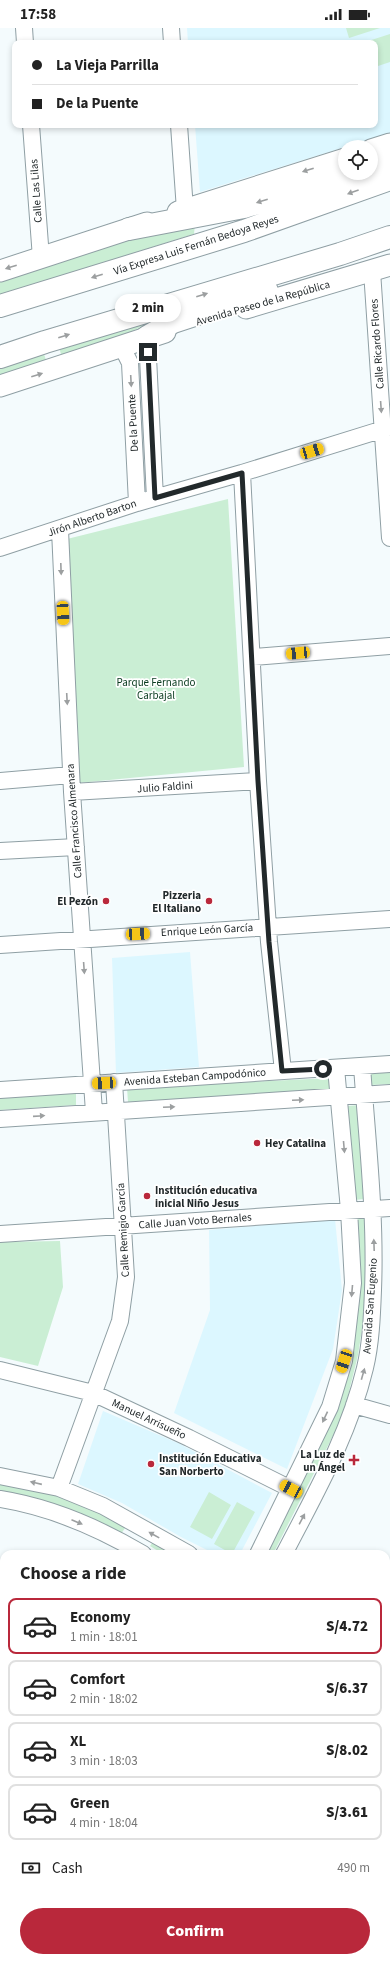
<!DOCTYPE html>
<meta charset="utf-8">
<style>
:root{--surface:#fff;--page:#f2f2f2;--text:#222;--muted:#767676;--line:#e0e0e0;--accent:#b9283b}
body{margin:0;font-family:"Source Sans 3",sans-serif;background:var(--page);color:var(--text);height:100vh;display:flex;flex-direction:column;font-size:15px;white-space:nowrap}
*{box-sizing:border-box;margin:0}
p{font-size:13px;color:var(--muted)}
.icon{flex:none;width:22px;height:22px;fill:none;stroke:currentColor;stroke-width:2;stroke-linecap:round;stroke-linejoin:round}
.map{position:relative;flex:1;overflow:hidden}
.sheet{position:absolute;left:0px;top:1522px;width:390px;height:412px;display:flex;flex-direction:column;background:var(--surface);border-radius:12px 12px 0 0;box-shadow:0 2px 6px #0003}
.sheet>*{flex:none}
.banner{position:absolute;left:12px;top:12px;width:366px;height:88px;border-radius:8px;box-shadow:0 2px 6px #0003;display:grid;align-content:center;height:88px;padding:0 20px;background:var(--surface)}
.buttons{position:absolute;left:338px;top:112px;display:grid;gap:8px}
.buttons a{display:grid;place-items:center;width:40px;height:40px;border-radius:50%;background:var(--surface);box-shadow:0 2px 6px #0003;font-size:20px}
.end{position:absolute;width:18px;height:18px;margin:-9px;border:5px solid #22292b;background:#fff;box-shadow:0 0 0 2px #fff}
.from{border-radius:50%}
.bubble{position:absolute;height:28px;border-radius:14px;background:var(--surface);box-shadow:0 2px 6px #0003;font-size:13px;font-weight:800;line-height:28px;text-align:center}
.car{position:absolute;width:12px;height:24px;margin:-12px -6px;border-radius:5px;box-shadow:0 0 3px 1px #0007;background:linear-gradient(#f5c518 24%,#345 0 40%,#f5c518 0 76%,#345 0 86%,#f5c518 0)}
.banner b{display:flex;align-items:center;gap:14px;height:38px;font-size:15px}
.banner b+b{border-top:1px solid var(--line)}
.banner i{width:10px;height:10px;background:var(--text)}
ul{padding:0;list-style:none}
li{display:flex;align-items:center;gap:12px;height:56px;margin:0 8px 6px;padding:0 12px;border:2px solid var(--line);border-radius:8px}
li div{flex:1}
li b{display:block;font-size:15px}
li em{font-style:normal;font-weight:800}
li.current{border-color:var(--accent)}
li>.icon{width:36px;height:36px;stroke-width:1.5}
h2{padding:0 20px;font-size:18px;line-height:48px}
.pay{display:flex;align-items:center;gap:10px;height:44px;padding:0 20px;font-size:15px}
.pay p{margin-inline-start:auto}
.primary-button{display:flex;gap:8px;margin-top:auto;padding:8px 20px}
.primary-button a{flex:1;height:46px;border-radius:24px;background:var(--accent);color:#fff;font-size:16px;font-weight:800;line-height:46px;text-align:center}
.status{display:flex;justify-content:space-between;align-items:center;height:28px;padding:0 20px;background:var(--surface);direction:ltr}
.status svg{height:11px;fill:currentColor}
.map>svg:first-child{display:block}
.built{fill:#dcf7ff}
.green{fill:#caeed4}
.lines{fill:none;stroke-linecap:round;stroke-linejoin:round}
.minor-casing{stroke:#8f9fa4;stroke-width:18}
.major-casing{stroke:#8f9fa4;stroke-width:23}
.highway-casing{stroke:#8f9fa4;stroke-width:24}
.minor{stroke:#fff;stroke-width:16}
.major{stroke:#fff;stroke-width:21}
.highway{stroke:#fff;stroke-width:22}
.oneway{fill:#9c9fa0}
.route{stroke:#22292b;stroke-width:5}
.poi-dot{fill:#b9283b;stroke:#fff;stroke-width:1.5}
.labels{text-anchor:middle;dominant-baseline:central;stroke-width:3.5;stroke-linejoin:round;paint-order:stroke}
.street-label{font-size:11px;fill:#22292b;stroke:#fff}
.park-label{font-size:11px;fill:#083a1e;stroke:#fff}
.poi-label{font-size:11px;font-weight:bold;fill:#22292b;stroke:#fff;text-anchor:end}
</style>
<div class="status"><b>17:58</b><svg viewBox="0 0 49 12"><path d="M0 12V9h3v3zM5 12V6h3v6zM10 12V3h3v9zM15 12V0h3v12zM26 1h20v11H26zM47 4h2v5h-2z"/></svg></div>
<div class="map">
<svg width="390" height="1934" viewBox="0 0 390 1934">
<rect width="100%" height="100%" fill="#f4fbfd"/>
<path class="built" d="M187,0H390V105L200,164L195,97H375V15H188Z
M190,924L199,1039L116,1045L112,930Z
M335,1191L342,1262L333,1321L287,1441L174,1385L210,1282L209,1202Z
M103,1383L180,1416L272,1465L240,1526H215L181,1509L122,1475L78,1456Z"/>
<path class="green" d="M346,0H380L349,10Z
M390,6V34L375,39V15H362Z
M195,196L194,206L0,267V251L120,212Z
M154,292L111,314L62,330L59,319Z
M44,326L48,338L0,353V340Z
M228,471L244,739L78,755L67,511Z
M390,1043V1056L371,1057L369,1049L373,1044Z
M330,1050L333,1054L330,1062L128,1074L127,1060Z
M76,1062V1077L0,1082V1067Z
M360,1077L365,1171L354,1172L348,1078Z
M355,1191H367V1269L358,1327L343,1388L273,1526H262L339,1371Z
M60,1213L63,1259L38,1338L0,1329V1214Z
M0,1453L57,1466L127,1497L121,1506L0,1465Z
M209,1464L231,1477L212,1511L190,1499Z
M237,1474L255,1484L232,1526L214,1516Z
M155,1511L180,1526H163L150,1518Z"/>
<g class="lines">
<defs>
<path id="minor" d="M24,0L25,15
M171,0L172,15
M31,97L41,230
M179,97L185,182
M372,243L390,510
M147,309L155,470
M118,319L124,323L130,335L137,475
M242,445L258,753L269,914L283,1043
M60,502L72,764L94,1084
M0,520L137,475L242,445L390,399
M253,629L390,618
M0,753L71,747
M72,764L258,753
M0,823L76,819
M0,917L390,891
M0,1062L390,1036
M0,1091L390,1065
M0,1206L390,1180
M0,1342L93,1365L189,1410L291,1461
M354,1377L390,1387
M0,1448L59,1460L103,1478L189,1526
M59,1460L120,1293L126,1249L114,1054
M0,1471C50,1479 99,1500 143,1526
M258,1526L330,1379L344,1333L353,1255L349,1182L336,1040
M284,1526C315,1466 349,1407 365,1340C371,1315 372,1288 373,1262C376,1187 367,1112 362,1038
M386,1555L390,1548
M0,1587L4,1588
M386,1630L390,1633
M386,1665L390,1667
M0,1705L4,1707
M0,1761L4,1753
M386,1802L390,1795
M378,1930L385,1934
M35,1934L37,1930
M60,1934L63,1930
M184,1934L186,1930
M315,1934L317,1930"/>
<path id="major" d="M371,122L390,116
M178,184L345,131
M0,243L147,195
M246,280L390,237
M0,358L165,304"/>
<path id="highway" d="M371,139L390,133
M129,201L244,179L353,145
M0,278L244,203L390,151
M147,309L173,294L267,263
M0,329L45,314L340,226L390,209"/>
</defs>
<use href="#minor" class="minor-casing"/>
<use href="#major" class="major-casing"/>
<use href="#highway" class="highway-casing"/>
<use href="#minor" class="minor"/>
<use href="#major" class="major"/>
<use href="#highway" class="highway"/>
</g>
<defs><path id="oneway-solid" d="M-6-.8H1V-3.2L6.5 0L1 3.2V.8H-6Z"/></defs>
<g class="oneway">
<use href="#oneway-solid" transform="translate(308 142) rotate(162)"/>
<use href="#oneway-solid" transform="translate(353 164) rotate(160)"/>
<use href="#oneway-solid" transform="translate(262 173) rotate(163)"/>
<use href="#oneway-solid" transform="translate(11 239) rotate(163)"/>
<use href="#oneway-solid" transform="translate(97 248) rotate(163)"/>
<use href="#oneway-solid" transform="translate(202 267) rotate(-17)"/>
<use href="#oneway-solid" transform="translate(64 308) rotate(-17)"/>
<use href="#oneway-solid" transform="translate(37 347) rotate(-17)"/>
<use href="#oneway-solid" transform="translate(131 353) rotate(87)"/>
<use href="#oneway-solid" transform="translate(381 379) rotate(86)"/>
<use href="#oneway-solid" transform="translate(61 541) rotate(88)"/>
<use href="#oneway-solid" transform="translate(67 671) rotate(87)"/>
<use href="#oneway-solid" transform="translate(84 940) rotate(86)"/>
<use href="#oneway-solid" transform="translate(298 1072) rotate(-3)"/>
<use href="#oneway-solid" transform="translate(169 1079) rotate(-3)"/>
<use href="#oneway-solid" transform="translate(39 1088) rotate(-4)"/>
<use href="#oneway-solid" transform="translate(344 1119) rotate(85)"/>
<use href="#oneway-solid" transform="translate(374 1217) rotate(-92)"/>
<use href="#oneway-solid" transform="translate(352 1263) rotate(95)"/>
<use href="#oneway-solid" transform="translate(363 1346) rotate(-74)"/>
<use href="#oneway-solid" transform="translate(325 1389) rotate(115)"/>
<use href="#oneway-solid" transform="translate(36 1455) rotate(-167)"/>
<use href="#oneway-solid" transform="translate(302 1491) rotate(-62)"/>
<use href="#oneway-solid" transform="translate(77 1494) rotate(23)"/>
<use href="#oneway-solid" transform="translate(154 1507) rotate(-151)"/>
</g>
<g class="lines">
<path class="route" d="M148,324L155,470L242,445L258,753L269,914L282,1043L323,1041"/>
</g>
<g class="poi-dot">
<circle cx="106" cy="873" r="4"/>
<circle cx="209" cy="873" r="4"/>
<circle cx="257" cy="1115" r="4"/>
<circle cx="147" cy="1168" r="4"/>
<path d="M352 1426h4v4h4v4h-4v4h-4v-4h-4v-4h4z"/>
<circle cx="151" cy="1436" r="4"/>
</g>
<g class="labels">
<g class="street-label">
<text transform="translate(36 163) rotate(-94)">Calle Las Lilas</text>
<text transform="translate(196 217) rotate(-18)">Vía Expresa Luis Fernán Bedoya Reyes</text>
<text transform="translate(263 275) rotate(-16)">Avenida Paseo de la República</text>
<text transform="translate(377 316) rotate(-94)">Calle Ricardo Flores</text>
<text transform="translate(133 395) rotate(-93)">De la Puente</text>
<text transform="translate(92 490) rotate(-19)">Jirón Alberto Barton</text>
<text transform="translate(165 759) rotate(-4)">Julio Faldini</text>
<text transform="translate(74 793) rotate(-94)">Calle Francisco Almenara</text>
<text transform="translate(207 902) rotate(-3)">Enrique León García</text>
<text transform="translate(195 1049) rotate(-4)">Avenida Esteban Campodónico</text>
<text transform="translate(195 1193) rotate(-4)">Calle Juan Voto Bernales</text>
<text transform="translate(123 1202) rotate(-93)">Calle Remigio García</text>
<text transform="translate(370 1278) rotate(-86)">Avenida San Eugenio</text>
<text transform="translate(149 1391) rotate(25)">Manuel Arrisueño</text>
</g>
<g class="park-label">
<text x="156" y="654">Parque Fernando<tspan x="156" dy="13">Carbajal</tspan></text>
</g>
<g class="poi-label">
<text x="201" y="867">Pizzeria<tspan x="201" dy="13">El Italiano</tspan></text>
<text x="98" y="873">El Pezón</text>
<text x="265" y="1115" text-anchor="start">Hey Catalina</text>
<text x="155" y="1162" text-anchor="start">Institución educativa<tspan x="155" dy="13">inicial Niño Jesus</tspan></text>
<text x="345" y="1426">La Luz de<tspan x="345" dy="13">un Ángel</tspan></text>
<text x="159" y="1430" text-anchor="start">Institución Educativa<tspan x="159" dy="13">San Norberto</tspan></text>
</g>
</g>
</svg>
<div class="buttons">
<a><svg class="icon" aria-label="locate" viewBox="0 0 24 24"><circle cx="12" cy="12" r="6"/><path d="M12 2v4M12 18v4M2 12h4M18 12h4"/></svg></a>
</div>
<i class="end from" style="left:323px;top:1041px"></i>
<i class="end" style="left:148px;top:324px"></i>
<div class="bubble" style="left:115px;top:266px;width:66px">2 min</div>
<i class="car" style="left:312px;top:423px;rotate:73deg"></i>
<i class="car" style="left:63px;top:585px;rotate:177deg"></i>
<i class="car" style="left:298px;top:625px;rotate:265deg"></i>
<i class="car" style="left:138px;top:906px;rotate:87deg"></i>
<i class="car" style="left:104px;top:1055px;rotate:267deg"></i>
<i class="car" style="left:344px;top:1333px;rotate:198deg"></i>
<i class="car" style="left:291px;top:1461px;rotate:298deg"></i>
<div class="banner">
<b><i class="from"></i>La Vieja Parrilla</b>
<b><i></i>De la Puente</b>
</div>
<section class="sheet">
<h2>Choose a ride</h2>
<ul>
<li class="current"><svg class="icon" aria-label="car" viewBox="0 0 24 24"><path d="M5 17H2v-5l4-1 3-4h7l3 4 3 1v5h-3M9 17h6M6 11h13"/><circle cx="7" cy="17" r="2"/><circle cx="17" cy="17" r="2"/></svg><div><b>Economy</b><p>1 min · 18:01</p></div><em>S/4.72</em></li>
<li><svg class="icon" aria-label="car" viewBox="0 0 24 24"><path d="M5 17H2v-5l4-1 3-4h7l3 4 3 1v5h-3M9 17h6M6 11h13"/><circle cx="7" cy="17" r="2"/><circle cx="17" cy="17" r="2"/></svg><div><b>Comfort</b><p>2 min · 18:02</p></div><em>S/6.37</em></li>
<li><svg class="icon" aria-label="car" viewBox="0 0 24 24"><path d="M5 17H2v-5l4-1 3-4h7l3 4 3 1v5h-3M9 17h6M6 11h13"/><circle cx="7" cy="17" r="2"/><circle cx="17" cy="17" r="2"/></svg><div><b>XL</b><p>3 min · 18:03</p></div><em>S/8.02</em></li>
<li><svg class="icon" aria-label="car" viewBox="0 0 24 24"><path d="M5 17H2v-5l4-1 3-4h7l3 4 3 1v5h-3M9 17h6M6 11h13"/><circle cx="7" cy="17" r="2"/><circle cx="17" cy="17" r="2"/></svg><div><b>Green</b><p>4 min · 18:04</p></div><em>S/3.61</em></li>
</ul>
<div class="pay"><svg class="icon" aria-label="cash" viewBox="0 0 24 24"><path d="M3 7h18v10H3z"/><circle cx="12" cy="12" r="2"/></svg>Cash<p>490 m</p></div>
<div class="primary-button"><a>Confirm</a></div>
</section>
</div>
